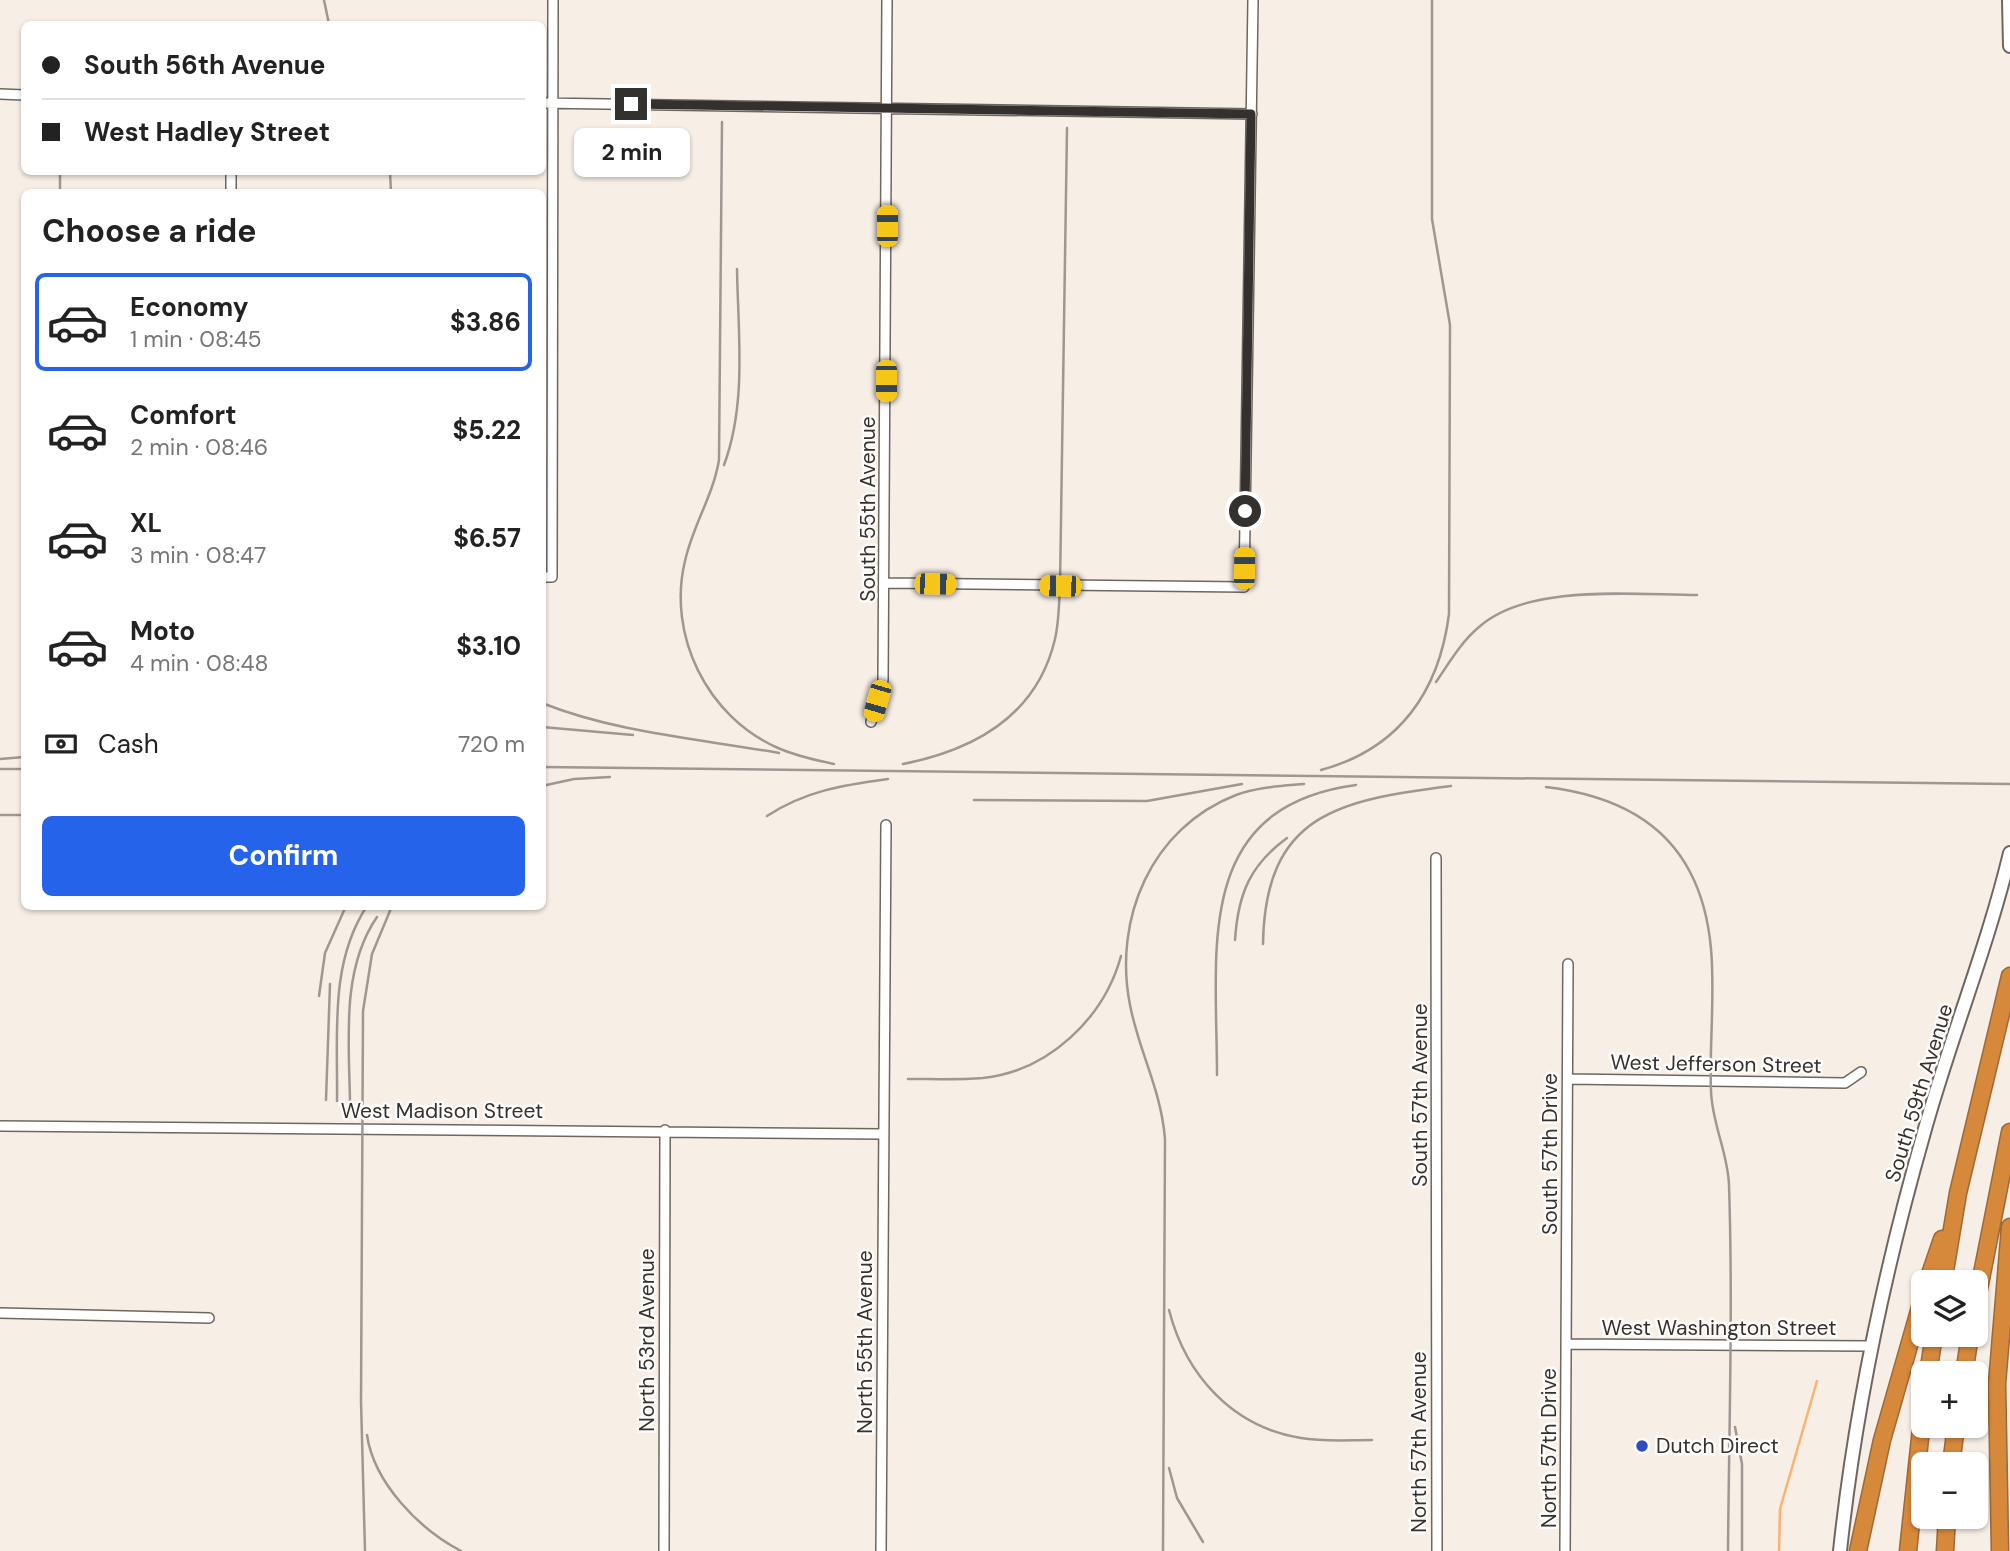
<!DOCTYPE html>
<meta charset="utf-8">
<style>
:root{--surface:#fff;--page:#f2f2f2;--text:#222;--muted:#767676;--line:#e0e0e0;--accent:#2563eb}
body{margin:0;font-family:"DM Sans",sans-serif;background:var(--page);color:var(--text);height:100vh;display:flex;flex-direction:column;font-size:26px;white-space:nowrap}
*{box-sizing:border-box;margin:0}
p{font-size:23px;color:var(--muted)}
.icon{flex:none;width:38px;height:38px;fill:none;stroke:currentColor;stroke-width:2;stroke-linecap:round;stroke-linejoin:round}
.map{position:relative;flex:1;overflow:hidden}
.panel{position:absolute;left:21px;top:189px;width:525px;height:721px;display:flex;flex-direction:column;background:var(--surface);border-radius:10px;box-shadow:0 2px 5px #0004}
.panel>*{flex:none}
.banner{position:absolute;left:21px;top:21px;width:525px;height:154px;border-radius:10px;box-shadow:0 2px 5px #0004;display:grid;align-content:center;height:154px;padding:0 21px;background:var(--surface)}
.buttons{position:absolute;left:1911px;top:1270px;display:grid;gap:14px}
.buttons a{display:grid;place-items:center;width:77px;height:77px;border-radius:10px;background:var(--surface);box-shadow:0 2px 5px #0004;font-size:35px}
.end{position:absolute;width:32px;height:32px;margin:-16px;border:9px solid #33302d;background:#fff;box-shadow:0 0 0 4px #fff}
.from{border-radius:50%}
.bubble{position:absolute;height:49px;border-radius:10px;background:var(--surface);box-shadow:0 2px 5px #0004;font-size:23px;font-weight:700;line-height:49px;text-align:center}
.car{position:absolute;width:21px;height:42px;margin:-21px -10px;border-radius:9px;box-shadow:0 0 5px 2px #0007;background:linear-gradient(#f5c518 24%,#345 0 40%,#f5c518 0 76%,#345 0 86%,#f5c518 0)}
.banner b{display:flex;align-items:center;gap:24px;height:66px;font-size:26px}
.banner b+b{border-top:2px solid var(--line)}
.banner i{width:18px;height:18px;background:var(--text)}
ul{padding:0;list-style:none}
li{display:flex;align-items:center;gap:21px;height:98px;margin:0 14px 10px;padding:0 7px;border:4px solid transparent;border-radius:10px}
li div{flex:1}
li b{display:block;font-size:26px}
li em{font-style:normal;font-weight:700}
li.on{border-color:var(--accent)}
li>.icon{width:63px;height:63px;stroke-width:1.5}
h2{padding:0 21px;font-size:32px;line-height:84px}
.pay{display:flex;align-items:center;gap:18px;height:77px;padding:0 21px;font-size:26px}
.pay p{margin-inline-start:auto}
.primary-button{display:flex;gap:14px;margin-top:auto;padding:14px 21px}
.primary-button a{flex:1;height:80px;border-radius:10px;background:var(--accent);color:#fff;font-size:28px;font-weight:700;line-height:80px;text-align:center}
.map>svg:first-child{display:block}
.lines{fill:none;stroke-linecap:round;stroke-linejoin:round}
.stream{stroke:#fcb270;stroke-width:2.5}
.street-casing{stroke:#6e6760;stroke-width:12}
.secondary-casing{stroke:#6e6760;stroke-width:16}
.highway-casing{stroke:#9d6936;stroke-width:19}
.street{stroke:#fff;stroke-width:9}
.secondary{stroke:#fff;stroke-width:12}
.highway{stroke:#d6883b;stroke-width:16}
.rail{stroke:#9e9792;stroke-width:2.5}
.route{stroke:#33302d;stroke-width:9}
.poi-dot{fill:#2b4dbd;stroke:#fefcfb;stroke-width:2.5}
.labels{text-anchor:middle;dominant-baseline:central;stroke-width:5;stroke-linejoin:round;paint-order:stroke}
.street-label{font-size:21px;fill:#33302d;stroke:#fefcfb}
.poi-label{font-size:21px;fill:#33302d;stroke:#fefcfb;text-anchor:start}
</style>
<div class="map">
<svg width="2010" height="1551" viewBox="0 0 2010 1551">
<rect width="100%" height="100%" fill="#f7eee6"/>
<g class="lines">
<path class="stream" d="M1779,1551L1780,1509L1817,1381"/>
<defs>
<path id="street" d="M0,94L24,95
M542,103L1252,114
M231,192V172
M542,577H552L553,0
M885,583L1244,587L1253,0
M871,722L883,680L887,0
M1436,858L1437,1551
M1568,1079L1845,1083L1861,1072
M0,1126L883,1134
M0,1313L209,1318
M1567,1344L1870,1346
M664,1551L665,1130
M881,1551L886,825
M1565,1551L1568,964"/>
<path id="secondary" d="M2009,0L2010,46
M1840,1551C1855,1410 1884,1273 1923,1136C1949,1041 1987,949 2010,853"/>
<path id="highway" d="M1927,1283L1942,1239
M1943,1283L1958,1193L2010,976
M1976,1304L2010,1132
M1928,1374L1934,1335
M1964,1374L1970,1335
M1951,1465L1956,1426
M1858,1551L1882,1440L1923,1297
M1908,1551L1923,1410
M1945,1551L1947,1517
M2000,1551L1997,1384L2010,1227"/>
</defs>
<use href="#street" class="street-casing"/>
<use href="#secondary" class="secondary-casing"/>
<use href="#highway" class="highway-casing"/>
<use href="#street" class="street"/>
<use href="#secondary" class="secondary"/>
<use href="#highway" class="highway"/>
<path class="rail" d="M324,0L329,24
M722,122L719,460C713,496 693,525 685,561C667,635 707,717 778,748C796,756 815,760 834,764
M390,172L391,192
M60,192V172
M724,465C747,403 738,333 737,269
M1436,682C1449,663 1461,642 1479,627C1528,583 1635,595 1697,595
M542,703C617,733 701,739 779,753
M542,727L633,735
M0,759L24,757
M903,764C974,750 1037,716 1055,639C1059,622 1059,603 1060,586L1067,128
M542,767L2010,784
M0,769H24
M1321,770C1399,749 1439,692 1449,614L1450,325L1432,219V0
M542,786L574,779L610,777
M1546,787C1605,794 1661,816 1690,872C1725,938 1708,1020 1711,1091C1712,1124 1728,1153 1729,1185C1733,1307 1729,1429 1728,1551
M974,800L1147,801L1242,784
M0,815H24
M767,816C805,791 843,785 888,779
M1235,940C1238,894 1250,865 1287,838
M1263,944C1265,813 1340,800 1451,786
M319,996L325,953L346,906
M1217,1075C1217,950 1192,807 1356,785
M908,1079C933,1079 959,1080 983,1078C1049,1071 1104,1018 1121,956
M326,1100L330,984
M337,1101C338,1036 329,963 367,906
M350,1101C349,1041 341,969 377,917
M1169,1310C1186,1376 1233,1427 1301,1438C1324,1442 1348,1440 1372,1440
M1735,1427L1742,1464V1551
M367,1435C374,1483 419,1529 461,1551
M1169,1468L1177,1498L1203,1542
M365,1551L361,1401L363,1011L372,954L392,906
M1163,1551L1165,1139C1161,1089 1139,1052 1130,1005C1113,919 1151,828 1236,795C1257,787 1282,786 1304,784"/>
</g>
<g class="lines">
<path class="route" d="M631,104L1251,114L1245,511"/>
</g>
<circle class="poi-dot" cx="1642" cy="1446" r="7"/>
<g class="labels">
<g class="street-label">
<text transform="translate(868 509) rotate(-90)">South 55th Avenue</text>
<text transform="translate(1716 1064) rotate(1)">West Jefferson Street</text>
<text transform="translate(1919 1093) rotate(-73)">South 59th Avenue</text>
<text transform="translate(1420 1095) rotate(-90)">South 57th Avenue</text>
<text x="442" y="1111">West Madison Street</text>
<text transform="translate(1550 1154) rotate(-90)">South 57th Drive</text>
<text x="1719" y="1328">West Washington Street</text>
<text transform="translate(647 1340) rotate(-90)">North 53rd Avenue</text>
<text transform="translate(865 1342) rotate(-90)">North 55th Avenue</text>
<text transform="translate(1419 1442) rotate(-90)">North 57th Avenue</text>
<text transform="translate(1549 1448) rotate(-90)">North 57th Drive</text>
</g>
<g class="poi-label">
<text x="1656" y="1446">Dutch Direct</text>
</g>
</g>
</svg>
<div class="buttons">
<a><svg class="icon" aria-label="layers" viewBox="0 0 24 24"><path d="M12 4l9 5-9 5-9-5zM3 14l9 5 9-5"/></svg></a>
<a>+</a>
<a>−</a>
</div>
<i class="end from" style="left:1245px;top:511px"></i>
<i class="end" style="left:631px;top:104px"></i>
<div class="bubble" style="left:574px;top:128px;width:116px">2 min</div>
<i class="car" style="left:887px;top:226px;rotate:0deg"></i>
<i class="car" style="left:886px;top:381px;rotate:180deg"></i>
<i class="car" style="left:1244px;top:568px;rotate:1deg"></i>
<i class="car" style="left:935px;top:584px;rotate:91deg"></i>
<i class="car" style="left:1060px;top:586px;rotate:271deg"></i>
<i class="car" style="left:877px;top:701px;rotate:196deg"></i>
<div class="banner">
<b><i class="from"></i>South 56th Avenue</b>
<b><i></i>West Hadley Street</b>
</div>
<section class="panel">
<h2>Choose a ride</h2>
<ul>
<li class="on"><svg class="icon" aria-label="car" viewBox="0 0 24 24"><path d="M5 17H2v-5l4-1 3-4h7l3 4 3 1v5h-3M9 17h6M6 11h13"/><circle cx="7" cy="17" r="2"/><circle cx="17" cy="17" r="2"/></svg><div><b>Economy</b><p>1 min · 08:45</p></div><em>$3.86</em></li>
<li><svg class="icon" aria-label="car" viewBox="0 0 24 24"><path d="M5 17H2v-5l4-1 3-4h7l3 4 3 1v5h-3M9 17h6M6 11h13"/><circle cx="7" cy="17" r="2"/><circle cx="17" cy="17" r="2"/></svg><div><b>Comfort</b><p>2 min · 08:46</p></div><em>$5.22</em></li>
<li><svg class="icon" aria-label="car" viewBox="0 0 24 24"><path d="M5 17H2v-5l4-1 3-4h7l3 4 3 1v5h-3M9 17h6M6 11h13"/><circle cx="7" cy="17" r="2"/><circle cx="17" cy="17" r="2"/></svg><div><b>XL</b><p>3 min · 08:47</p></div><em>$6.57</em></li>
<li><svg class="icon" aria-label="car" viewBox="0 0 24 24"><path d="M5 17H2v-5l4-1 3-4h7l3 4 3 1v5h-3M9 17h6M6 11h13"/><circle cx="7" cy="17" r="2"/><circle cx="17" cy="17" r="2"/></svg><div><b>Moto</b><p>4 min · 08:48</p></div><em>$3.10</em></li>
</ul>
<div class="pay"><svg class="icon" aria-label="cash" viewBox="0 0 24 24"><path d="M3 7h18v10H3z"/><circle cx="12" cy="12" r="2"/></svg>Cash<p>720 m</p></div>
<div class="primary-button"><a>Confirm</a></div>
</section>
</div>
